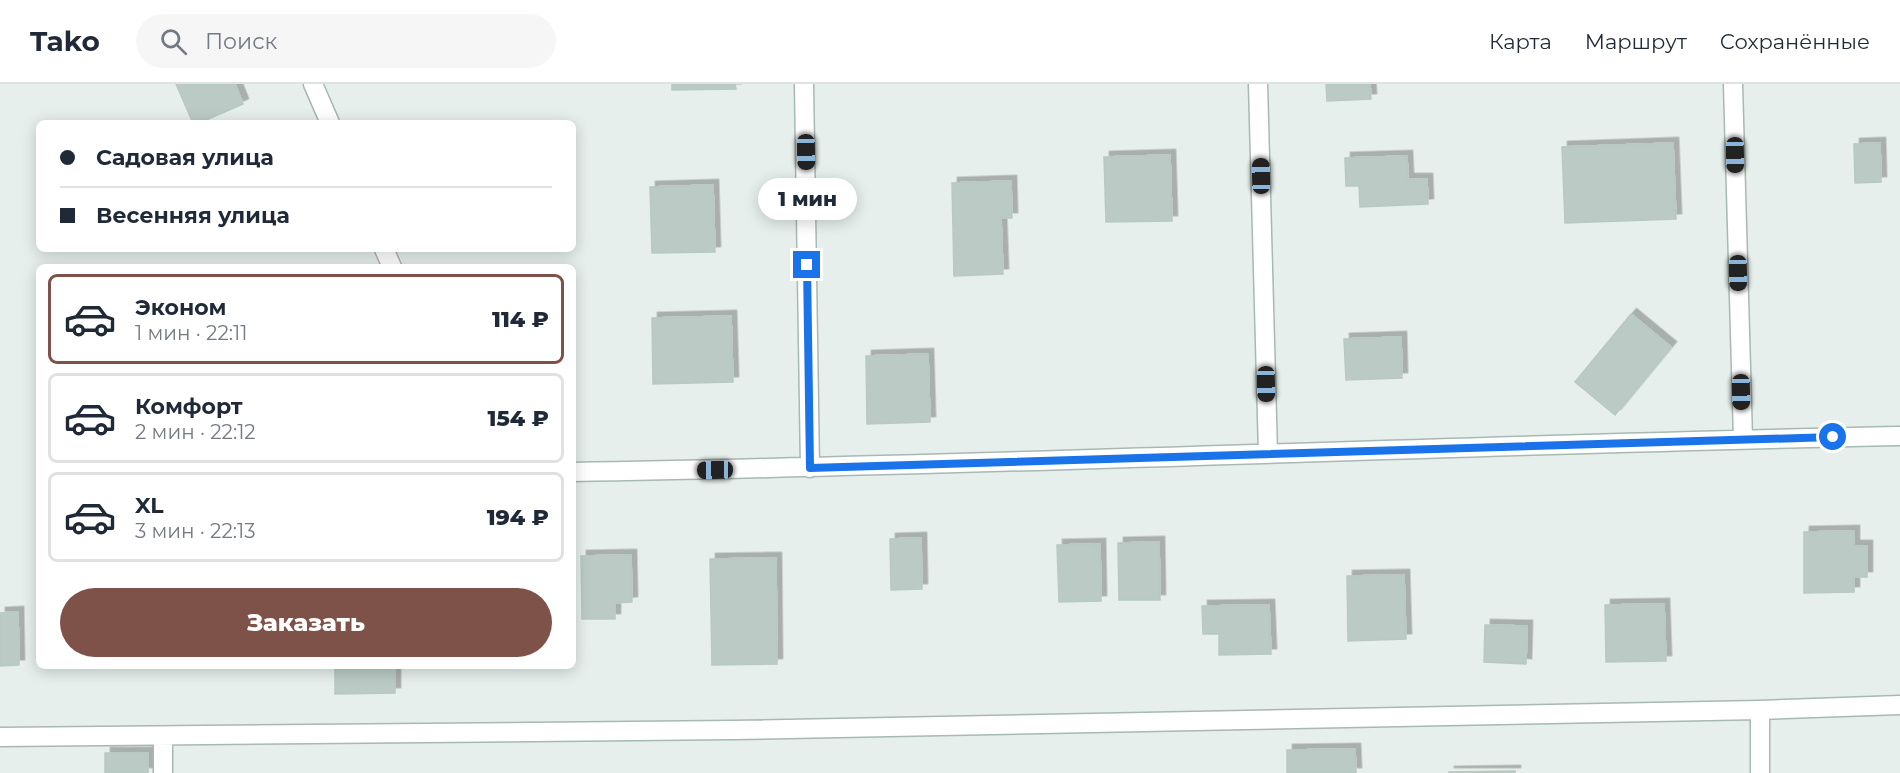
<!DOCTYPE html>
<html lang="ru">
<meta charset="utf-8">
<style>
:root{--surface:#fff;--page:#f6f6f7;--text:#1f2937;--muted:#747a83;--line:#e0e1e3;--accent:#7f5249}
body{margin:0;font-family:Montserrat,sans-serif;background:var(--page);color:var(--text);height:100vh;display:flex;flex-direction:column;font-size:22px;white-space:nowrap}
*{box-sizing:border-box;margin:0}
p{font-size:20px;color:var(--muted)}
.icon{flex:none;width:33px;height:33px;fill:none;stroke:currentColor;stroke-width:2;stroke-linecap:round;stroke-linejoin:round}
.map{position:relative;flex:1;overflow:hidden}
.sheet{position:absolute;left:36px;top:180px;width:540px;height:405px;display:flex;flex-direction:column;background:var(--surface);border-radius:9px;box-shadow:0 3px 15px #0003}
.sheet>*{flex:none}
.top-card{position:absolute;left:36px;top:36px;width:540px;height:132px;border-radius:9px;box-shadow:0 3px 15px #0003;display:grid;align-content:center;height:132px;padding:0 24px;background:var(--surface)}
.end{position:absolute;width:27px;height:27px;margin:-14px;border:8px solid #1a73e8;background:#fff;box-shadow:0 0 0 3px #fff}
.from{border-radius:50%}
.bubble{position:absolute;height:42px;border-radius:21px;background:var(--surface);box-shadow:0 3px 15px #0003;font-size:20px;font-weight:800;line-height:42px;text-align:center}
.car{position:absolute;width:18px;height:36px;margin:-18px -9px;border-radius:8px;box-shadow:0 0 4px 2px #0007;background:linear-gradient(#222 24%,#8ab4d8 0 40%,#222 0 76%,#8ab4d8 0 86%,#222 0)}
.top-card b{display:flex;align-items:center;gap:21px;height:57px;font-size:22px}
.top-card b+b{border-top:2px solid var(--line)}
.top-card i{width:15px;height:15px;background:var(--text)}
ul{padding:10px 0 0;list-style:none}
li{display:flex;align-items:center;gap:18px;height:90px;margin:0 12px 9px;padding:0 12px;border:3px solid var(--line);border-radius:9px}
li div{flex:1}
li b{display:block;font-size:22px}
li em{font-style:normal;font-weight:800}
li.on{border-color:var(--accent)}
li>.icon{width:54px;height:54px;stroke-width:1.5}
.action{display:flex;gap:12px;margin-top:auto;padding:12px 24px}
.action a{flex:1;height:69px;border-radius:36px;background:var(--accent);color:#fff;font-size:24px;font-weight:800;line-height:69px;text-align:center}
header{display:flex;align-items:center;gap:36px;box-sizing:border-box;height:84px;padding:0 30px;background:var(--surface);border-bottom:2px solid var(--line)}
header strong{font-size:28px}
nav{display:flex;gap:33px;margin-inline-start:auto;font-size:21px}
.search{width:420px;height:54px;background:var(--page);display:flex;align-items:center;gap:15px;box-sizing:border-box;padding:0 21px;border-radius:33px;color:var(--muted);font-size:22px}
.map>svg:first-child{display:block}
.building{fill:#bbcac4;stroke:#b8c9c2;stroke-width:1.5;filter:url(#shadow)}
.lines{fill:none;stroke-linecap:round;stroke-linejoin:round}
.minor-casing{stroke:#a8b8b2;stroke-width:21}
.minor{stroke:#fff;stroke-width:18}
.route{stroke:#1a73e8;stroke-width:8}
</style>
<header>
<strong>Tako</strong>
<div class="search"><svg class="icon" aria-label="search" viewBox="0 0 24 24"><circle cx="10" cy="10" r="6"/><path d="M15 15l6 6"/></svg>Поиск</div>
<nav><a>Карта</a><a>Маршрут</a><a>Сохранённые</a></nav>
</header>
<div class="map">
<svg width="1900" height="689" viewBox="0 0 1900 689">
<defs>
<filter id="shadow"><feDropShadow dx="5.5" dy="-5.5" stdDeviation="0" flood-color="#0004"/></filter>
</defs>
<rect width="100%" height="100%" fill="#e6efeb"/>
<path class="building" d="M176,0H235L243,20L199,39H193Z
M672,0H735L736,5L672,6Z
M1326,0H1370L1371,15L1327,17Z
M1673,59L1676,135L1565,139L1562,63Z
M1880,59L1881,98L1855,99L1854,60Z
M1170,71L1172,137L1106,138L1104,73Z
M1407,72L1408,95H1427L1428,120L1360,123L1359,102H1346L1345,74Z
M1011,97L1012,134H1001L1003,190L954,192L952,99Z
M713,101L715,168L652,169L650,103Z
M1631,230L1671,263L1615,331L1575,298Z
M731,232L733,298L653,300L652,234Z
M1401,253L1402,294L1346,296L1344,255Z
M928,270L930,338L867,340L866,272Z
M1854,447V462H1867V493H1854V508L1804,509V448Z
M921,454L922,505L891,506L890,455Z
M1159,458L1160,516H1119L1118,459Z
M1100,460L1101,517L1059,518L1057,461Z
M631,471L632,518L615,519V535H582L581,472Z
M776,474L777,580L712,581L710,475Z
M1404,491L1406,555L1348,557L1347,492Z
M1664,520L1666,577L1606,578L1605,521Z
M1269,521L1271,570L1219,571V550H1203L1202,522Z
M18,528L19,581L0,582V529Z
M1485,541L1527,542L1526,580L1484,578Z
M335,582H395V609L335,610Z
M1355,665L1356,689H1287V666Z
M105,669H148V689H105Z
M1515,687V689H1449V688Z"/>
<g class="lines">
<defs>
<path id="minor" d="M313,0L330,39
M804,0L810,384
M1258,0L1268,370
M1733,0L1743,355
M384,165L392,183
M573,388C1015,381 1458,361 1900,352
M163,652V689
M0,653L733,646L1760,626L1900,621
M1760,689V626"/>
</defs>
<use href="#minor" class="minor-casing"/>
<use href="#minor" class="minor"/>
</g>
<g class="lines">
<path class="route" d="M807,181L810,384L1833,353"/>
</g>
</svg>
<i class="end from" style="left:1833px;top:353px"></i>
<i class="end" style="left:807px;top:181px"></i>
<div class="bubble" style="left:758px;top:94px;width:99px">1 мин</div>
<i class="car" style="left:806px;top:68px;rotate:179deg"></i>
<i class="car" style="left:1735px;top:71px;rotate:179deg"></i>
<i class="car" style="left:1261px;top:92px;rotate:359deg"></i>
<i class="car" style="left:1738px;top:189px;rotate:179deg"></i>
<i class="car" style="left:1266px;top:300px;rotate:179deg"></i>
<i class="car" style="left:1741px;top:308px;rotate:179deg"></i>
<i class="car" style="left:715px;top:386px;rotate:269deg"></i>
<div class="top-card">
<b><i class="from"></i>Садовая улица</b>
<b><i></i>Весенняя улица</b>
</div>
<section class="sheet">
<ul>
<li class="on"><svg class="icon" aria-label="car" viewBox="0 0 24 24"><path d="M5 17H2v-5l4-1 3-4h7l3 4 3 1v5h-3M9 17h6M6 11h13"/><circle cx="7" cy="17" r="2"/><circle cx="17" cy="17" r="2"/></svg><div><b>Эконом</b><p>1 мин · 22:11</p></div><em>114 ₽</em></li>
<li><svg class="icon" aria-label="car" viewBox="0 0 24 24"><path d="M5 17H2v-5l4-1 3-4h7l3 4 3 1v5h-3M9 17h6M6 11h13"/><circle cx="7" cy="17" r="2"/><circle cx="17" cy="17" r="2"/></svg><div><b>Комфорт</b><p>2 мин · 22:12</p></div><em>154 ₽</em></li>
<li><svg class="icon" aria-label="car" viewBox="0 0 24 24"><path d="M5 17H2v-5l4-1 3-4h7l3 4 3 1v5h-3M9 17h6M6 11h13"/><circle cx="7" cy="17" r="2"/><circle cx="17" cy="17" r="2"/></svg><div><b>XL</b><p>3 мин · 22:13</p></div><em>194 ₽</em></li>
</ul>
<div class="action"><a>Заказать</a></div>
</section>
</div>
